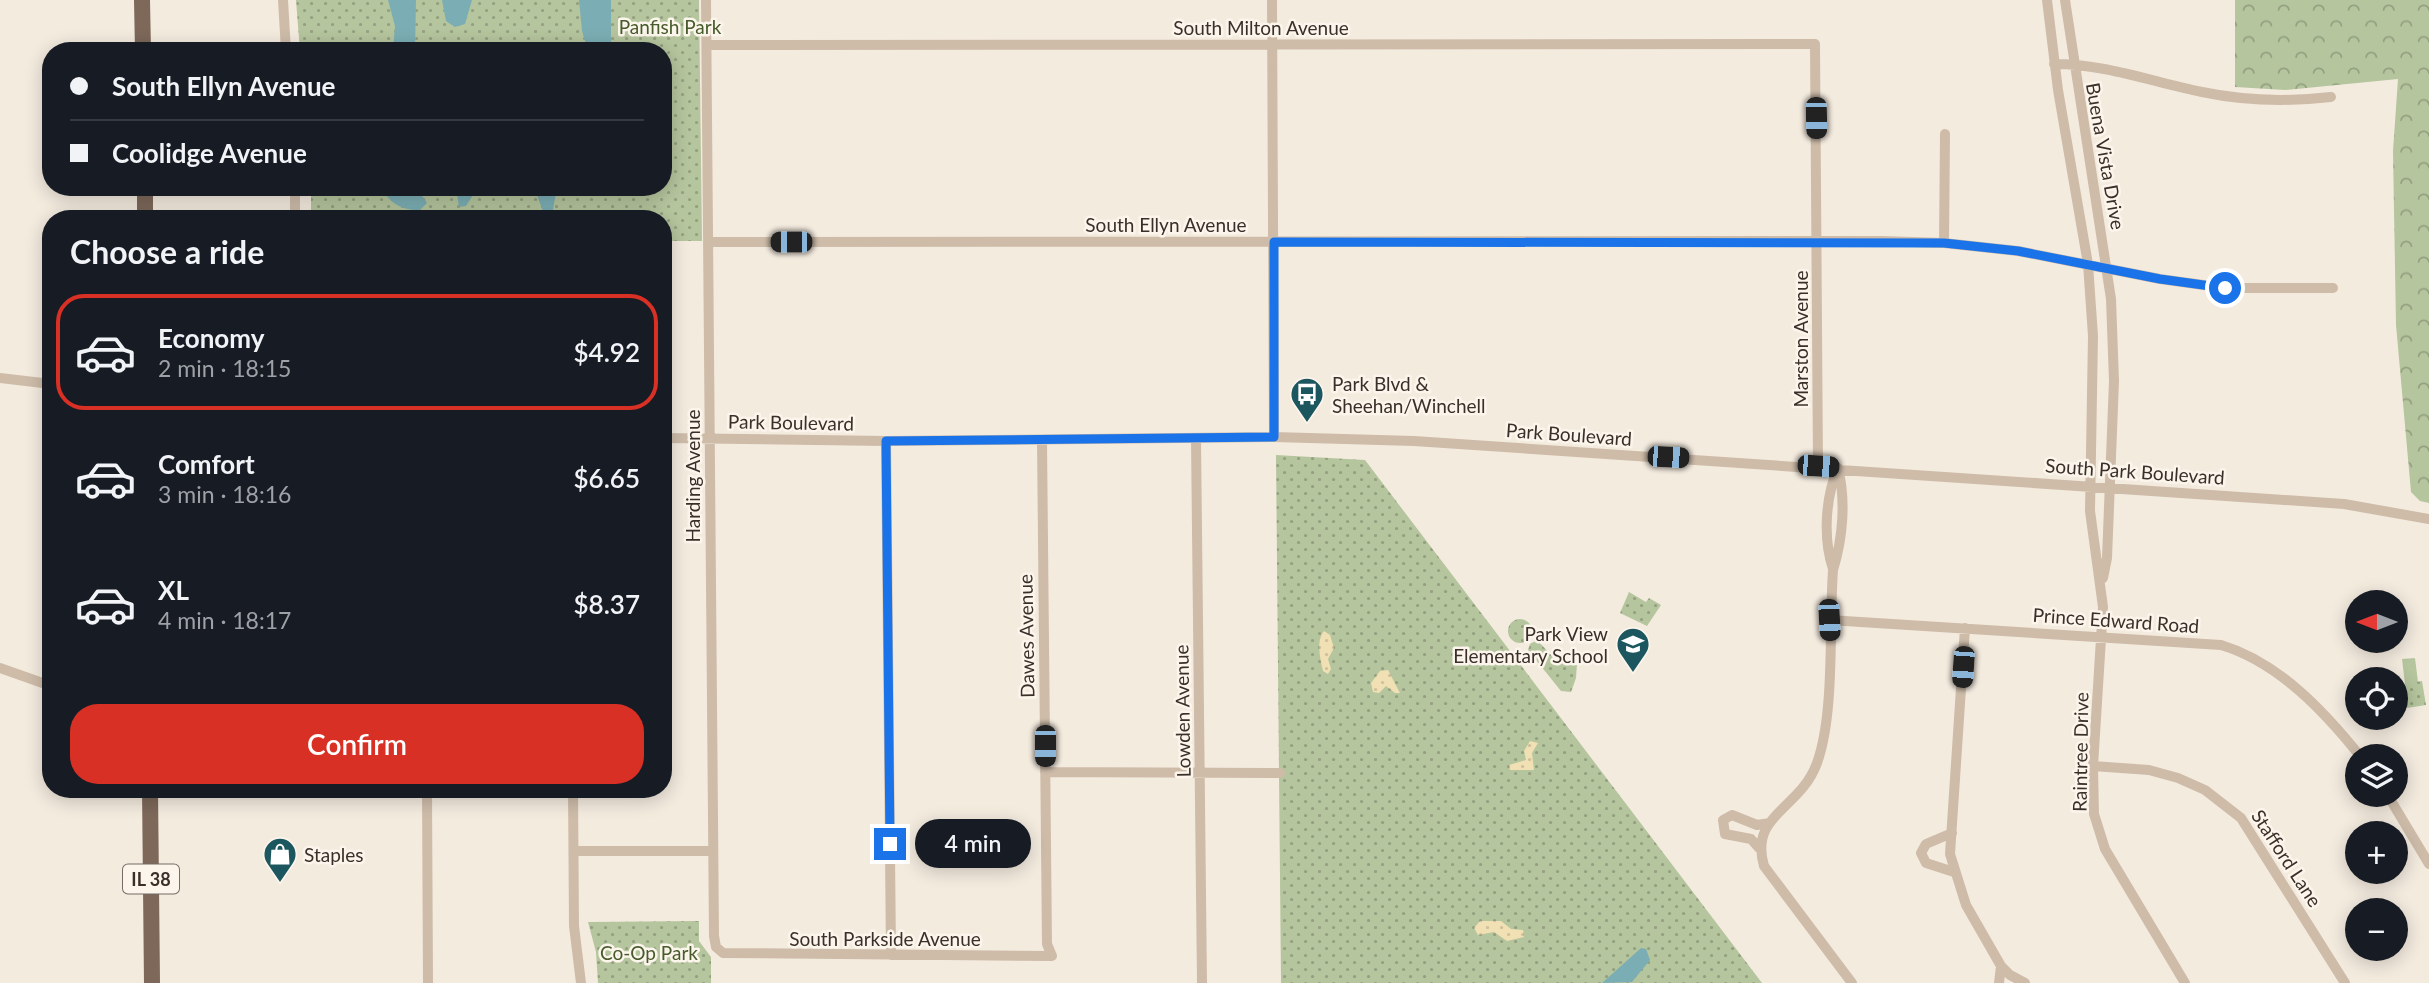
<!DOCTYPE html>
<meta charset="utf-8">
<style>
:root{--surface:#171b24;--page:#20242c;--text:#f1f3f6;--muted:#9ea1a6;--line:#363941;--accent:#d93025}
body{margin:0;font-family:Lato,sans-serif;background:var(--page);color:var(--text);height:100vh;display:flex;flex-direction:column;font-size:26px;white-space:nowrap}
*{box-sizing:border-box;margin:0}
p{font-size:23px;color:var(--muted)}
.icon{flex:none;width:38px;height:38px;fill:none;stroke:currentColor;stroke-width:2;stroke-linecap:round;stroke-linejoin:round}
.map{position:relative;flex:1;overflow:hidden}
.side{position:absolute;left:42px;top:210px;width:630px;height:588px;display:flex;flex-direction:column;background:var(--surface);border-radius:28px;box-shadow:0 4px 18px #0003}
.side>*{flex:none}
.guide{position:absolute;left:42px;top:42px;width:630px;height:154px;border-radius:28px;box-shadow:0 4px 18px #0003;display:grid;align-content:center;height:154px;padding:0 28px;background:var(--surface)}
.needle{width:46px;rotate:270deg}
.fabs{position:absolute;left:2345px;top:590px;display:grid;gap:14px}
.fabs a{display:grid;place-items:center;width:63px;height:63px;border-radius:50%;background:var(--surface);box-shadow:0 4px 18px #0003;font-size:35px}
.end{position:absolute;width:32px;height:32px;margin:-16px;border:9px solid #1a73e8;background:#fff;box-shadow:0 0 0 4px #fff}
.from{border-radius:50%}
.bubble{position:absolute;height:49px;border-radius:24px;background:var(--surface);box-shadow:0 4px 18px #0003;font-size:23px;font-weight:600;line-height:49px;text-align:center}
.car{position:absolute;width:21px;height:42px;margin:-21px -10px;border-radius:9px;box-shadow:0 0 5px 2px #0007;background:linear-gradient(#222 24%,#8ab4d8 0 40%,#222 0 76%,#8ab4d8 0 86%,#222 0)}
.guide b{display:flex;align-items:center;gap:24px;height:66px;font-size:26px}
.guide b+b{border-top:2px solid var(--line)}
.guide i{width:18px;height:18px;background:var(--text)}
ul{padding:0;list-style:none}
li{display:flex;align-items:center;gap:21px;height:116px;margin:0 14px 10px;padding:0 14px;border:4px solid transparent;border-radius:28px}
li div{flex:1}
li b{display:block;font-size:26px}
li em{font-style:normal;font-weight:600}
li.active{border-color:var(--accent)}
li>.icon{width:63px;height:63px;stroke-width:1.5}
h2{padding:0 28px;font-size:32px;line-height:84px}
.cta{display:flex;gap:14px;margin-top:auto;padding:14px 28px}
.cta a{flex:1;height:80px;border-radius:28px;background:var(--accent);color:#fff;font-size:28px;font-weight:600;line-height:80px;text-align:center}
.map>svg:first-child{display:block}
.grass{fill:url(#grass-dots)}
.forest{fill:url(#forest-crowns)}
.sand{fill:url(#sand-dots)}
.pitch{fill:#b5c59d}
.water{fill:#7baeb4}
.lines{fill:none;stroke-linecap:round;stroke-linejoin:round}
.street{stroke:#cebca9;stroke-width:10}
.primary{stroke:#7d685a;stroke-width:16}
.route{stroke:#1a73e8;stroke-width:9}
.labels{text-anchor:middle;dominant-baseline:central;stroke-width:5;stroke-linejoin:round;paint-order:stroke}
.shield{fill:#fbf5ec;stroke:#756b64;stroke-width:2}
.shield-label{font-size:18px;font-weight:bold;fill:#3b3029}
.park-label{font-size:19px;fill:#475b2b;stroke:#fbf5ec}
.street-label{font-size:19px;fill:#3b3029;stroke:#fbf5ec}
.poi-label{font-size:19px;fill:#3b3029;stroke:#fbf5ec;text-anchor:start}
</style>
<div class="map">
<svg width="2429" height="983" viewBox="0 0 2429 983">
<defs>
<pattern id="grass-dots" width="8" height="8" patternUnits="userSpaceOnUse" patternTransform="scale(1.75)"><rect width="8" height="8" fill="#b5c59d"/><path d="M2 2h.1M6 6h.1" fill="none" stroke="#94a080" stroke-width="1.8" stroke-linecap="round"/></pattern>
<pattern id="forest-crowns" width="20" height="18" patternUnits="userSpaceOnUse" patternTransform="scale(1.75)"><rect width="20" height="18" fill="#b5c59d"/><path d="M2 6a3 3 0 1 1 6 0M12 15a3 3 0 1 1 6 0" fill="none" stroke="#94a080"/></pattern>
<pattern id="sand-dots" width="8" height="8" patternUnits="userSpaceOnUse" patternTransform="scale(1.75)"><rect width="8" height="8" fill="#f1e0b4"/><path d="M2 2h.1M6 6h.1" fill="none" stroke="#d0c09b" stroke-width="1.8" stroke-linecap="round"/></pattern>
</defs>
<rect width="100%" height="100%" fill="#f4ebdf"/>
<path class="grass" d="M296,0H699L702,241H663V219H311V187H663V51H300Z
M1276,455L1365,460L1762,983H1281Z
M1629,592L1646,602L1649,598L1661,605L1647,626L1620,613Z
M1508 631a12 12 0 1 1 24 0a12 12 0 1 1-24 0Z
M1537,640L1554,658L1577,663L1576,678L1571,692L1561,691L1528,650L1530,644Z
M2422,681L2426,705L2407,708L2396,694V685Z
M699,921V941L711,957V983H598L596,952L588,922Z"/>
<path class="forest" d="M2235,0H2429V503L2420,501L2411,492L2396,325L2393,151L2398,79L2285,90L2235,87Z"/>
<path class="sand" d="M1324,631L1330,635L1334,648L1328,659L1331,669L1328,674L1323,671C1320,659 1316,640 1324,631Z
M1388,670L1400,693H1395L1386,686L1379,693L1373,692L1371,683L1380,671Z
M1530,741L1538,743L1532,753L1534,770H1510L1509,765L1526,760L1524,751Z
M1480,921H1501L1511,929L1523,930L1524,937L1507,941L1494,932L1478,935L1474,928Z"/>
<path class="pitch" d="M2415,658L2418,682L2405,684L2402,659Z"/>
<path class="water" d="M388,0H416L415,51H393L395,26Z
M442,0H472L465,24L455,27L446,21Z
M579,0H611V43L618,51H588L582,31Z
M382,187H416L427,203L420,210C403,211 388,203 382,187Z
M456,187H478L466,206L459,207Z
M534,187H557L552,215L544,214Z
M1641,948L1646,949L1650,960L1632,982L1602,983Z"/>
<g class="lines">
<path class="street" d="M283,0L286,51
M706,0L714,936L716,947L723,953L1052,956L1047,944L1042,440
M1272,0L1274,437
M2047,0L2058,90L2088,264L2093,336L2090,511L2103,607L2093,766L2094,814L2105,849L2185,983
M2065,0L2111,299L2114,381L2107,558L2103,578
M707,45L1815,44L1818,466
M2054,64C2106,64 2152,82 2202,92C2245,101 2287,102 2331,97
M295,187V219
M708,242L1882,241L1944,243L2018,251L2160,279L2225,288H2333
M1944,243L1945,134
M0,378L51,384
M663,438L886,441L1274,437L1414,441L2344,504L2429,519
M1196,439L1202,983
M886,441L891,955
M1838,468C1846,500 1843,538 1833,570C1829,625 1835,714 1817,763C1800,810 1749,814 1764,866L1852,983
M1833,569C1823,539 1825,498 1838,468
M1829,620L2221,645C2278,662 2324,711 2360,756
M1965,628L1950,854L1966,905L2001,966L1999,983
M0,668L51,686
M2093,766L2149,770L2178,778L2205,790L2241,818L2345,983
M1045,772L1280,773
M427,789L428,983
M573,789L574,926L581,983
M2387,794L2429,864
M1952,833L1926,844L1921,853L1926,863L1954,872
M1759,848L1751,839L1725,834L1723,820L1732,815L1757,825L1770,823
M574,851H713
M2001,966L2010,975L2025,983"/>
<path class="primary" d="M142,0L143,51
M145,187V219
M150,789L152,983"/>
</g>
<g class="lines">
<path class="route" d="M890,844L886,441L1274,437V242L1944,243L2018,251L2160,279L2225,288"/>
</g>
<defs>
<symbol id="bus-pin" viewBox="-11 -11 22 30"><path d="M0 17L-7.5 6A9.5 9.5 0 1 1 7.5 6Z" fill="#1c575f" stroke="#fbf5ec"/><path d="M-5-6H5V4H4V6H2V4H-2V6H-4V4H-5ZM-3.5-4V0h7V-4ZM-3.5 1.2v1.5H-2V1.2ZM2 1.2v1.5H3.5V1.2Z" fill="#fff"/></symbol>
<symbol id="school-pin" viewBox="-11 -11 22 30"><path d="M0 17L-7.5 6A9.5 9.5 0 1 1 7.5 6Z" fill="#1c575f" stroke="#fbf5ec"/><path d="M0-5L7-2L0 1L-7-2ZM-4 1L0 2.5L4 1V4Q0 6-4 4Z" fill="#fff"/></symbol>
<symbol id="shop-pin" viewBox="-11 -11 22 30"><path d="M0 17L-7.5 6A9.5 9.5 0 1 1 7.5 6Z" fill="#1c575f" stroke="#fbf5ec"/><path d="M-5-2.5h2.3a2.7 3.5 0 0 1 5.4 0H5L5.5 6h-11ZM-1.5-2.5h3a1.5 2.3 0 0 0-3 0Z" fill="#fff"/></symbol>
</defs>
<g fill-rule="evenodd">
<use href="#bus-pin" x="1288" y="375" width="38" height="52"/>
<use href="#school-pin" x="1614" y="625" width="38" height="52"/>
<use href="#shop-pin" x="261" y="835" width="38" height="52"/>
</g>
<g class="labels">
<rect class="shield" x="123" y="864.5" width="56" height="29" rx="5"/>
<g class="shield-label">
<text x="151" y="879">IL 38</text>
</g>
<g class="park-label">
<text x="670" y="26">Panfish Park</text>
<text x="649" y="952">Co-Op Park</text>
</g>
<g class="street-label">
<text x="1261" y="27">South Milton Avenue</text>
<text transform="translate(2106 156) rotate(80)">Buena Vista Drive</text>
<text x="1166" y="224">South Ellyn Avenue</text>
<text transform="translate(1800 339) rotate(-90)">Marston Avenue</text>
<text transform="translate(791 422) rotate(1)">Park Boulevard</text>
<text transform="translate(1569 434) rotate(4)">Park Boulevard</text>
<text transform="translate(2135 471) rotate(4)">South Park Boulevard</text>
<text transform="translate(692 476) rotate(-90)">Harding Avenue</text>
<text transform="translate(2116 620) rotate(4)">Prince Edward Road</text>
<text transform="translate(1026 636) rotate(-91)">Dawes Avenue</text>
<text transform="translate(1182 711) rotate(-91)">Lowden Avenue</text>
<text transform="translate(2080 752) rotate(-89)">Raintree Drive</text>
<text transform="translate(2287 858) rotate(57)">Stafford Lane</text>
<text x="885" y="938">South Parkside Avenue</text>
</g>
<g class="poi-label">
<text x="1332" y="383">Park Blvd &amp;<tspan x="1332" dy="22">Sheehan/Winchell</tspan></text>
<text x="1608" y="633" text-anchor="end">Park View<tspan x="1608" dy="22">Elementary School</tspan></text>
<text x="304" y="854">Staples</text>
</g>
</g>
</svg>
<div class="fabs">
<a><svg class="needle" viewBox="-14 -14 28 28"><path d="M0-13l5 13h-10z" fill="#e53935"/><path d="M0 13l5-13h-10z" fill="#9ea1a6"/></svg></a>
<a><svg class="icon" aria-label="locate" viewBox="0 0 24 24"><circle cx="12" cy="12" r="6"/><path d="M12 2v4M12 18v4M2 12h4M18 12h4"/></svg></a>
<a><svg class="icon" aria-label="layers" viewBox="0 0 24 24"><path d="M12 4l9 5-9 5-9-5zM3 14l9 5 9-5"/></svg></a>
<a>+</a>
<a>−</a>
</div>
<i class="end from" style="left:2225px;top:288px"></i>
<i class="end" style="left:890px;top:844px"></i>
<div class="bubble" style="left:915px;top:819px;width:116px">4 min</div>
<i class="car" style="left:1816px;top:118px;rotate:179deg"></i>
<i class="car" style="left:791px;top:242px;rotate:270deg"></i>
<i class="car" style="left:1668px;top:457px;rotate:93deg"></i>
<i class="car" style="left:1818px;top:466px;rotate:94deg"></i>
<i class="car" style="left:1829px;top:620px;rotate:177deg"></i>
<i class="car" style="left:1963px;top:667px;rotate:184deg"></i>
<i class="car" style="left:1045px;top:746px;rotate:180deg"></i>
<div class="guide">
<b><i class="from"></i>South Ellyn Avenue</b>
<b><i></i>Coolidge Avenue</b>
</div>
<section class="side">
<h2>Choose a ride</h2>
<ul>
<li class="active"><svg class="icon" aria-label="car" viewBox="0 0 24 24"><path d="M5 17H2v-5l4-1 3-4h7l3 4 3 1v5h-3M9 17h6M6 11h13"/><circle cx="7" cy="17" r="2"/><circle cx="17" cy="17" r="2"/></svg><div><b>Economy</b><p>2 min · 18:15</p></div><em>$4.92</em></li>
<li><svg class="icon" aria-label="car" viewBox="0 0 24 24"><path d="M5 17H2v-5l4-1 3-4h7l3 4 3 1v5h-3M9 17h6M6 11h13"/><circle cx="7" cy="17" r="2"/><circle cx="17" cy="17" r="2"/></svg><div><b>Comfort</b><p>3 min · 18:16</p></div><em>$6.65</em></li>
<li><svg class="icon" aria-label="car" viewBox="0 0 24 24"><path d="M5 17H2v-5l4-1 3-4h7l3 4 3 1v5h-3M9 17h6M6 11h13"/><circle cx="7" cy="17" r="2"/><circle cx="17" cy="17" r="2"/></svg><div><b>XL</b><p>4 min · 18:17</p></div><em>$8.37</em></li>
</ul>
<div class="cta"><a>Confirm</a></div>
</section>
</div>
